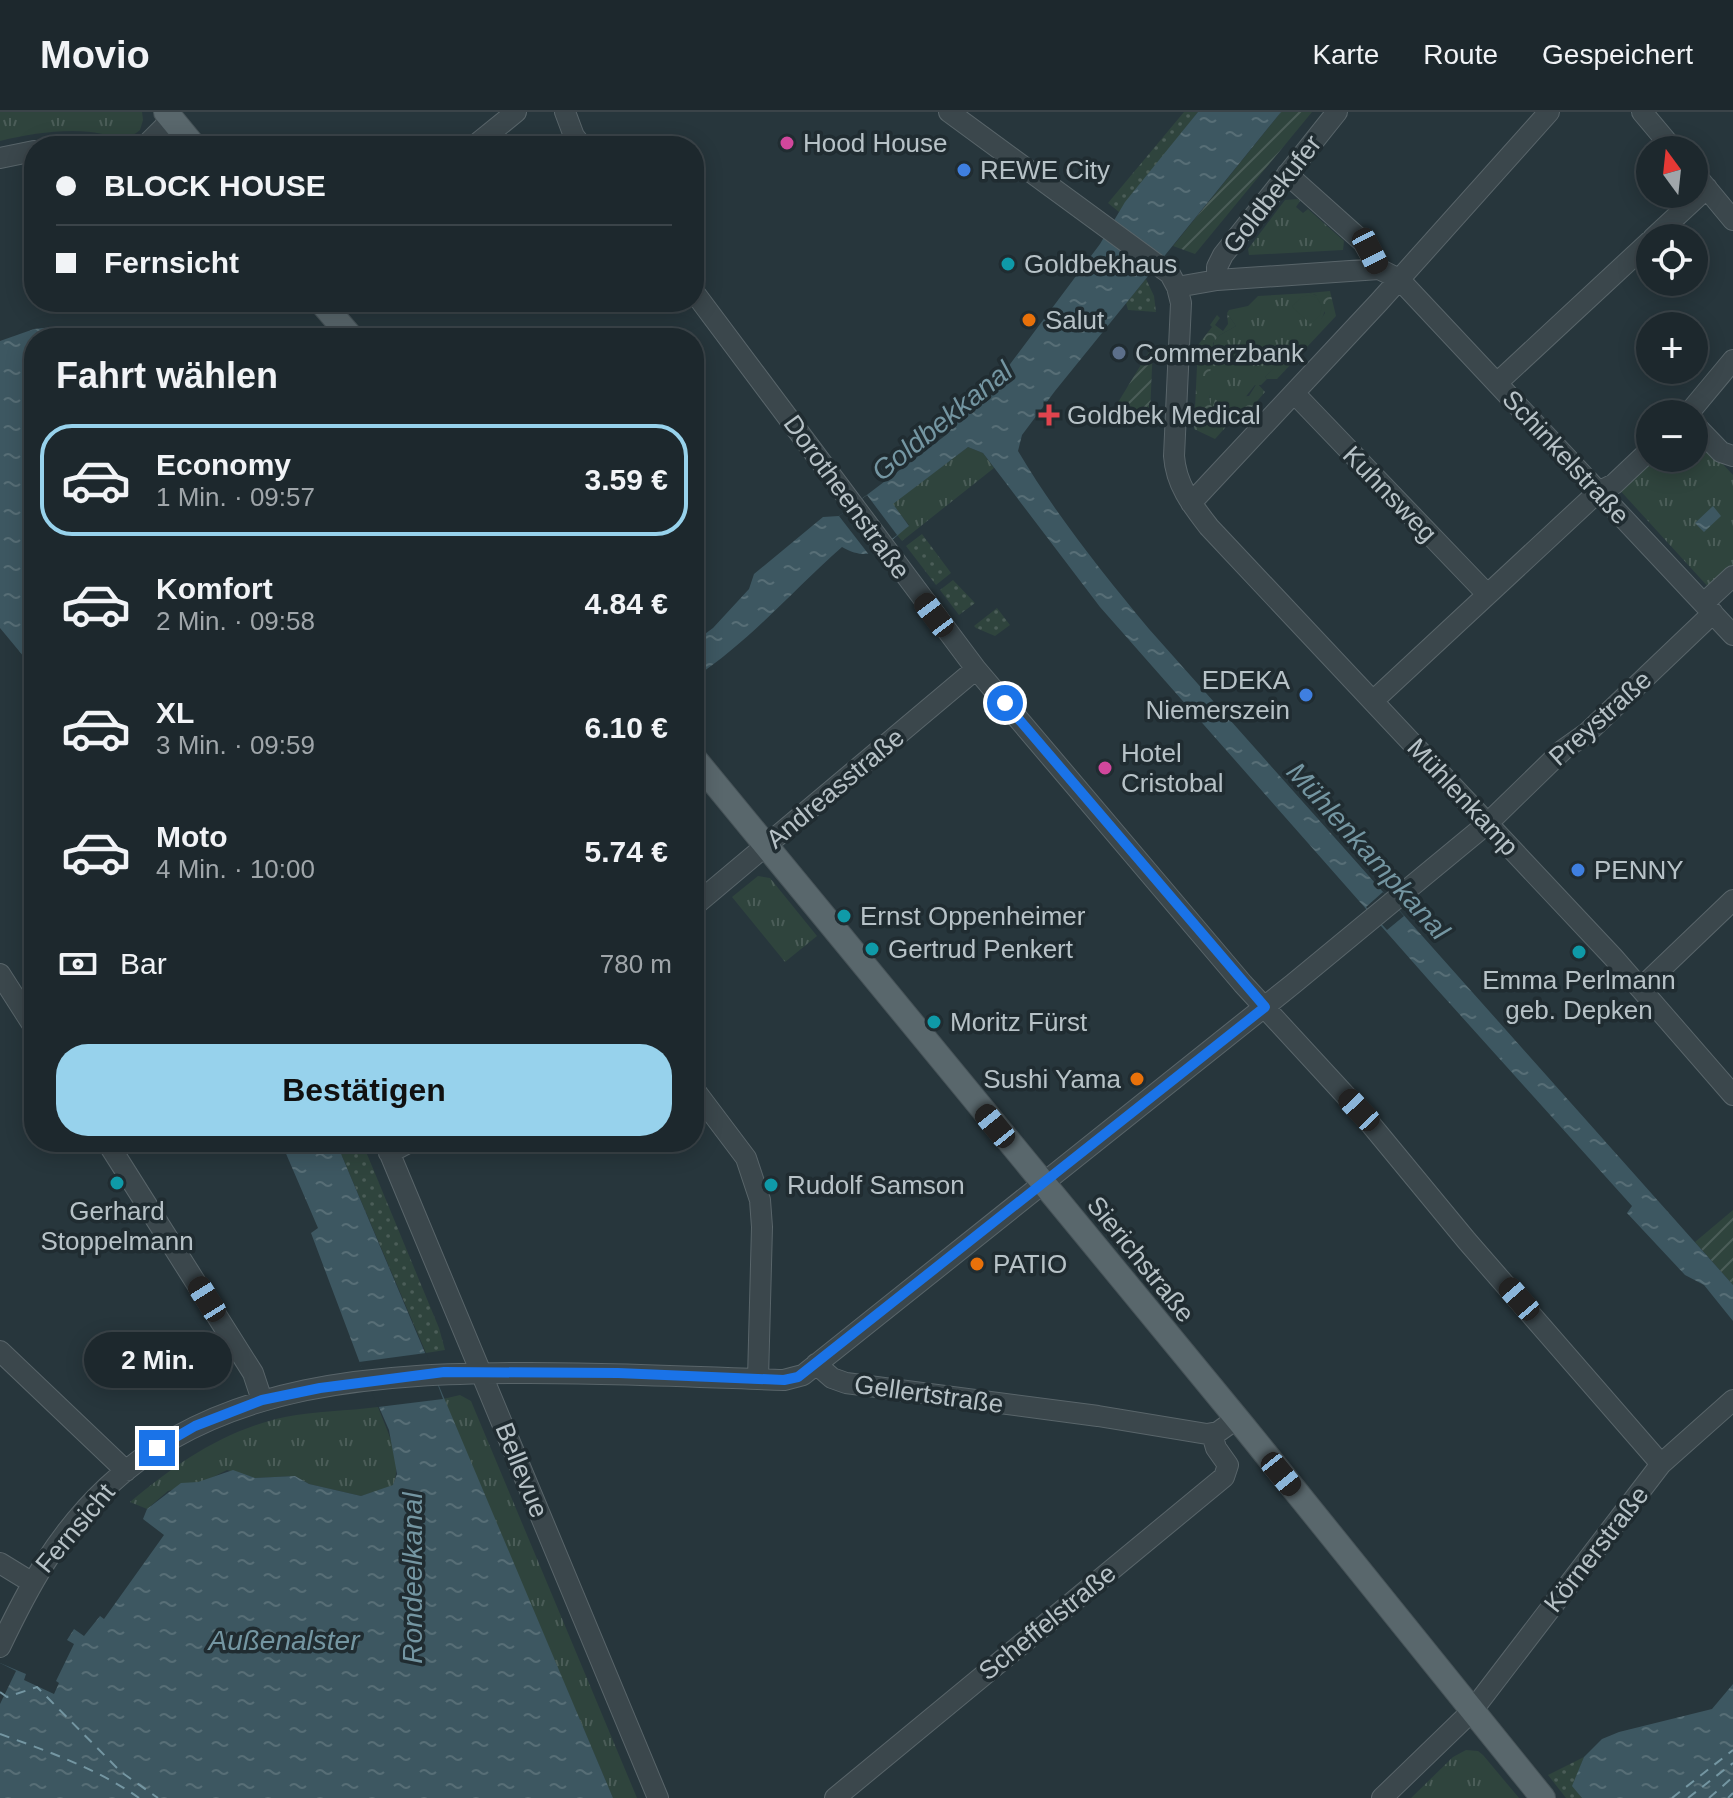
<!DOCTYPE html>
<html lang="de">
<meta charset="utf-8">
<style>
:root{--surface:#1d282d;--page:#253035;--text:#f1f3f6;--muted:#a0a6aa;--line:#3b4449;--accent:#97d2ec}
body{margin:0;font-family:Arial,sans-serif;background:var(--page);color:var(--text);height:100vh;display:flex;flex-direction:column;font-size:30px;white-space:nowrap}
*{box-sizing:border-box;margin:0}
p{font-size:26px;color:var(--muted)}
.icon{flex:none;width:44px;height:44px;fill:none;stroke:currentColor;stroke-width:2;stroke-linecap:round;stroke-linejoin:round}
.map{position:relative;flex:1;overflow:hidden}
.panel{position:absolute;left:24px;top:216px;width:680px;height:824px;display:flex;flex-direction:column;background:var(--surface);border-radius:32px;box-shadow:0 4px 20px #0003,0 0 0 2px var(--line)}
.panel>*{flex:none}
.guide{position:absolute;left:24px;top:24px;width:680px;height:176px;border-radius:32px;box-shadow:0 4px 20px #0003,0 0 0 2px var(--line);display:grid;align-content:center;height:176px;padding:0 32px;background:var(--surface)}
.needle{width:52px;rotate:345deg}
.controls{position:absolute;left:1636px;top:24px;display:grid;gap:16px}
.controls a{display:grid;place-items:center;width:72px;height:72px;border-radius:50%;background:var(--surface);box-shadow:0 4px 20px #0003,0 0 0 2px var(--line);font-size:40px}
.end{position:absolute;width:36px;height:36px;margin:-18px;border:10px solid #1a73e8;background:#fff;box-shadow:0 0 0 4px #fff}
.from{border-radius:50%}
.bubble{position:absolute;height:56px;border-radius:28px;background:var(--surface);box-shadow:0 4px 20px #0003,0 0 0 2px var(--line);font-size:26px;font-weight:800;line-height:56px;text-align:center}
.car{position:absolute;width:24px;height:48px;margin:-24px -12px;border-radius:10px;box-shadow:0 0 6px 2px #0007;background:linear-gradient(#222 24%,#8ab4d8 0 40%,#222 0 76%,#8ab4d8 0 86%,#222 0)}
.guide b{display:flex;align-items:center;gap:28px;height:76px;font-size:30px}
.guide b+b{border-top:2px solid var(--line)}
.guide i{width:20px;height:20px;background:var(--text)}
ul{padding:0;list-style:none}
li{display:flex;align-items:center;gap:24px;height:112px;margin:0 16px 12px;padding:0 16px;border:4px solid transparent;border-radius:32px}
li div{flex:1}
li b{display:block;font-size:30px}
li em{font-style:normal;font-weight:800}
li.active{border-color:var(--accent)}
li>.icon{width:72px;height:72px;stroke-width:1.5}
h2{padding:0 32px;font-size:36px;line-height:96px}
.pay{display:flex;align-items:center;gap:20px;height:88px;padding:0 32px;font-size:30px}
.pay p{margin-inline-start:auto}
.primary-button{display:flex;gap:16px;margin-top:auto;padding:16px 32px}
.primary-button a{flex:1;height:92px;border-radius:32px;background:var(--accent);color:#111;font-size:32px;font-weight:800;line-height:92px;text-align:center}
header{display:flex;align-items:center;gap:48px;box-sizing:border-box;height:112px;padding:0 40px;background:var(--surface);border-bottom:2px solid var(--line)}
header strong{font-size:38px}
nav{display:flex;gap:44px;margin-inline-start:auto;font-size:28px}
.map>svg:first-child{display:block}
.grass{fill:url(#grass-dots)}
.forest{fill:url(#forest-crowns)}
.park{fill:url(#park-tufts)}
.garden{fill:url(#garden-furrows)}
.pitch{fill:#2f443d}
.water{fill:url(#water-ripples)}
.pier{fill:#27363c}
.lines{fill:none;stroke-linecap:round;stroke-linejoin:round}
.ferry{stroke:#7496a2;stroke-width:2;stroke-dasharray:10 8;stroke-linecap:butt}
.minor-casing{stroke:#59656a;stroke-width:22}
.major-casing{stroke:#475358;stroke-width:26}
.minor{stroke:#3b474c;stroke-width:20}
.major{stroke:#59676c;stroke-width:24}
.route{stroke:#1a73e8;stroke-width:10}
.hotel-dot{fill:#d1479c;stroke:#202c31;stroke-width:3}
.shop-dot{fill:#3f7fe0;stroke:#202c31;stroke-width:3}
.culture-dot{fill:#0f9aa8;stroke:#202c31;stroke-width:3}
.food-dot{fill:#e8710a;stroke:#202c31;stroke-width:3}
.service-dot{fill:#5c6f8a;stroke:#202c31;stroke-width:3}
.health-dot{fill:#e0444e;stroke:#202c31;stroke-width:3}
.labels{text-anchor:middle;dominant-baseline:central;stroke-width:7;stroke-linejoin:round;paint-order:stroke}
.poi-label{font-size:26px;fill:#b7c2c7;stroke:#202c31;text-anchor:start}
.street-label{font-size:26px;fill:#b7c2c7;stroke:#202c31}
.water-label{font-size:28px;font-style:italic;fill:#7496a2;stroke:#202c31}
</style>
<header>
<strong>Movio</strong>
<nav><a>Karte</a><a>Route</a><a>Gespeichert</a></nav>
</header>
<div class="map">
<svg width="1733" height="1686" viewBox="0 0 1733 1686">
<defs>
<pattern id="grass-dots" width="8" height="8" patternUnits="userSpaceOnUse" patternTransform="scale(2)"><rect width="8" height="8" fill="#2f443d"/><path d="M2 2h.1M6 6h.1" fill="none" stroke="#4b5d58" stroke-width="1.8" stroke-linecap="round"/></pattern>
<pattern id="forest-crowns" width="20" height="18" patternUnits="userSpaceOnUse" patternTransform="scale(2)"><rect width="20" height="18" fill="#2f443d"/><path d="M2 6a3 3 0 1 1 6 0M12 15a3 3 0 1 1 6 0" fill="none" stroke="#4b5d58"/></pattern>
<pattern id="park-tufts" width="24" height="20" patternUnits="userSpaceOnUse" patternTransform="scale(2)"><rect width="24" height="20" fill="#2f443d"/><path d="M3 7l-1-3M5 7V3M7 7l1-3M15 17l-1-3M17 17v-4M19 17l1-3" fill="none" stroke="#4b5d58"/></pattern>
<pattern id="garden-furrows" width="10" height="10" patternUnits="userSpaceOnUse" patternTransform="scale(2)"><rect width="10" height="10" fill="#2f443d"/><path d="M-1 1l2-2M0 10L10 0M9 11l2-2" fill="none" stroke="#4b5d58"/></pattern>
<pattern id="water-ripples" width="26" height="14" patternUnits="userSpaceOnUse" patternTransform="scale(2)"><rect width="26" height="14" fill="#3d5761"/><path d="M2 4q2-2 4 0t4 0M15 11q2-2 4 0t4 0" fill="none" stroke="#576e76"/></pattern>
</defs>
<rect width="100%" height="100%" fill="#27363c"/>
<path class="grass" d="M1184,0H1198L1119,100L1108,91Z
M1146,167L1154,184L1156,200L1128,198L1126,191Z
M922,422L951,461L936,473L906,434Z
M953,468L975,491L959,503L940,478Z
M997,496L1010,513L995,524L976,516L974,514Z
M336,1030H362L439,1216L445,1238L426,1241Z
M1584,1645L1573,1674L1582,1686H1566L1548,1663Z"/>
<path class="forest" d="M1330,179L1336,204L1277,267H1267L1265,265L1321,207L1325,201L1316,183L1309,181Z
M1227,201L1236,214L1220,223L1213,231L1209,287L1249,284L1257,271L1265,280L1238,311L1233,307L1215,327L1194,317L1198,233L1212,215L1210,213L1217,203L1220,206L1215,213L1223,219L1228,212Z"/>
<path class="park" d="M0,0H142L143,8L140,18C126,31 108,22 91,20C60,17 30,22 0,29Z
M1298,87L1300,89L1296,95L1303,101L1308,97L1344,129L1343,138L1249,143L1248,137L1285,88Z
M1309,181C1320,183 1328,192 1323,204C1316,219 1279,251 1265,265L1267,267L1261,273H1255L1236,297L1226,302C1213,301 1209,293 1209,280H1207V263L1210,262L1214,229L1220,223L1236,214L1227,201L1229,198L1248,194L1258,184Z
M1694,321L1733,363V458L1711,478L1616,374L1650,346H1694Z
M968,335L983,341L994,356L902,429L897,423L909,413L892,392Z
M758,764L770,766L817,824L785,850L732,785Z
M460,1283L471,1289L637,1686H613L443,1287Z
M378,1295C387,1319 403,1348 393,1374L361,1384L309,1372L295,1364L255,1366L227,1358L207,1368L168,1379L147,1397L130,1390C177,1351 224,1318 285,1305C315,1299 348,1299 378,1295Z
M1466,1638L1478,1639L1483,1643L1519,1686H1411L1453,1645Z"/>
<path class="garden" d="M1281,0H1312L1195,142L1173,134Z
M1153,233L1150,302L1132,301L1117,292Z
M1733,1098V1173L1695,1130Z"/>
<path class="pitch" d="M1309,183L1317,186L1322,194L1320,203L1311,212L1292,195L1301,185Z"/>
<path class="water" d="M1198,0H1281L1055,279L1022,323L1018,339C1056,403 1102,460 1149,517L1733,1173V1209L1704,1173L1685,1163L1627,1101L1632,1094L1434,874L1100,495L983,341L968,335L893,392L909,414C884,433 874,453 842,435C792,479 750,529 694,566V530L713,516L749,477L754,462L823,405L839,404L946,323L973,291L993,275L1100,132L1125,90Z
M62,214L105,216L131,226H34V557L0,516V229L34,217Z
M1713,394L1721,404L1704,420L1695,411Z
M281,1030H336L613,1686H0V1551L26,1562L24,1568L54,1582L59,1571L56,1569L74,1532L67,1528L74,1517L84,1524L100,1504L104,1507L164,1423L143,1407L147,1397L181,1371L198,1370L233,1358L255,1366L295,1364L309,1372L361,1384L393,1373L397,1362L389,1318L361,1254L311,1121L318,1116Z
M1733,1572V1686H1582L1572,1674L1584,1645L1602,1627L1619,1620L1712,1597Z"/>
<path class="pier" d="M867,383L897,423L870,444L839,404Z
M1383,780L1404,804L1387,818L1366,795Z
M426,1241L443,1287L378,1295L359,1250Z
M0,1551L16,1559L0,1592Z"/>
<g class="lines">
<path class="ferry" d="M0,1580L7,1585L37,1575L121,1660L158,1686
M0,1622C47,1639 98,1657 139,1686
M1672,1686L1733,1638
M1688,1686L1733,1651
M1709,1686L1733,1665
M1728,1686L1733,1681"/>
<defs>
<path id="minor" d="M565,0L574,24L582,34
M949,0L1170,162L1177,175L1181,191L1174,344C1176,373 1192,393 1209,415L1613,845L1733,983
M1642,0L1674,38
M145,34L172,7
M474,34L516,0
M0,46L34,39
M1694,61L1733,108
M1287,62L1363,130L1379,157
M1653,126L1707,76
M1217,168V155L1223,143L1337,0
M1177,175L1217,168L1379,157L1399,167L1733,523
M694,180L976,557L1243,872L1359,998L1467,1129L1661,1352
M1497,271L1650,129
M1294,281L1487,482
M1688,302L1733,248
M1694,312L1721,340L1733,344
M1191,391L1379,190L1549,0
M1704,491L1733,464
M1373,589L1598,380L1614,372L1650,338
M694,794L976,557
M0,862L34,915
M1641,876L1733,788
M694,977L746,1046L760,1088L762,1115L758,1267
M107,1030L253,1261L262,1288
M385,1030L658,1686
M389,1041L410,1030
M0,1239L126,1359
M816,1252L832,1266L846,1271L1098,1304L1207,1322L1218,1320L1236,1307
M0,1451L31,1470
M0,1535C29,1474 57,1422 107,1375C219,1269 383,1261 529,1261C614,1261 699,1265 784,1268L803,1263L1293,872L1488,711L1563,638L1587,621L1713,501
M835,1686L1224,1365L1228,1353L1216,1336L1212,1322
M1382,1686L1472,1599L1661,1352L1733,1288"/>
<path id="major" d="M166,0L194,34
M321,190L352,226
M694,646L1244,1315L1543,1686"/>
</defs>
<use href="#minor" class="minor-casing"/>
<use href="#major" class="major-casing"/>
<use href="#minor" class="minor"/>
<use href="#major" class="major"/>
</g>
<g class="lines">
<path class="route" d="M157,1336L195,1314L262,1288L320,1276L444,1260L618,1261L784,1268L798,1265L1265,895L1005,591"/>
</g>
<g class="hotel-dot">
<circle cx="787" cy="31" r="8"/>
<circle cx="1105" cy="656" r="8"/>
</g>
<g class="shop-dot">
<circle cx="964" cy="58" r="8"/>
<circle cx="1306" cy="583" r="8"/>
<circle cx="1578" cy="758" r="8"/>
</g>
<g class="culture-dot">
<circle cx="1008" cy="152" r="8"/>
<circle cx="844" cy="804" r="8"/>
<circle cx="872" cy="837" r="8"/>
<circle cx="1579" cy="840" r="8"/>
<circle cx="934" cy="910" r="8"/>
<circle cx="117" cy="1071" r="8"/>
<circle cx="771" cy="1073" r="8"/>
</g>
<g class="food-dot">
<circle cx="1029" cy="208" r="8"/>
<circle cx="1137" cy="967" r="8"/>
<circle cx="977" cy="1152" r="8"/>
</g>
<circle class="service-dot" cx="1119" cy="241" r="8"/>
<path class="health-dot" d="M1045 291h8v8h8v8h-8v8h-8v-8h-8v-8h8z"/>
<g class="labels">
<g class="poi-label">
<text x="803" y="31">Hood House</text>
<text x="980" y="58">REWE City</text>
<text x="1024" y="152">Goldbekhaus</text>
<text x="1045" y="208">Salut</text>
<text x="1135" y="241">Commerzbank</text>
<text x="1067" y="303">Goldbek Medical</text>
<text x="1290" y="568" text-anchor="end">EDEKA<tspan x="1290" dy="30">Niemerszein</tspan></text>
<text x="1121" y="641">Hotel<tspan x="1121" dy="30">Cristobal</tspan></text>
<text x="1594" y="758">PENNY</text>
<text x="860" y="804">Ernst Oppenheimer</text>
<text x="888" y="837">Gertrud Penkert</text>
<text x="1579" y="868" text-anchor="middle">Emma Perlmann<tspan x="1579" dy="30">geb. Depken</tspan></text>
<text x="950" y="910">Moritz Fürst</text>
<text x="1121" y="967" text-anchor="end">Sushi Yama</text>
<text x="787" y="1073">Rudolf Samson</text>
<text x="117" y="1099" text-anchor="middle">Gerhard<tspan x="117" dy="30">Stoppelmann</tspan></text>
<text x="993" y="1152">PATIO</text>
</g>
<g class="street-label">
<text transform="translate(1272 82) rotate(-52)">Goldbekufer</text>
<text transform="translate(1566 345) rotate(47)">Schinkelstraße</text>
<text transform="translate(1390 382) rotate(46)">Kuhnsweg</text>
<text transform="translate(847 385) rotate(54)">Dorotheenstraße</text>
<text transform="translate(1600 606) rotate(-42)">Preystraße</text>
<text transform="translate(835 676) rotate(-40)">Andreasstraße</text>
<text transform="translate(1463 685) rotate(47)">Mühlenkamp</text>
<text transform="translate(1141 1147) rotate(51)">Sierichstraße</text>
<text transform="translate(929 1282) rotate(8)">Gellertstraße</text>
<text transform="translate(522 1358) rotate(68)">Bellevue</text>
<text transform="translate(75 1416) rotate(-50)">Fernsicht</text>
<text transform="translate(1596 1437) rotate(-52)">Körnerstraße</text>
<text transform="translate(1047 1510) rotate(-39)">Scheffelstraße</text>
</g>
<g class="water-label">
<text transform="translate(942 309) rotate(-39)">Goldbekkanal</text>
<text transform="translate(1368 739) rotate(48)">Mühlenkampkanal</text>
<text transform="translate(412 1466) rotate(-90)">Rondeelkanal</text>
<text x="284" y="1528">Außenalster</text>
</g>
</g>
</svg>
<div class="controls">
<a><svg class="needle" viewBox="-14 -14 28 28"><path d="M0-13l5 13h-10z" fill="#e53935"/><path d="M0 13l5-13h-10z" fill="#a0a6aa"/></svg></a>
<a><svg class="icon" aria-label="locate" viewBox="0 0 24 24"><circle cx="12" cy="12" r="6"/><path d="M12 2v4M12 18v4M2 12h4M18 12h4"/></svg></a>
<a>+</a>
<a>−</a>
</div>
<i class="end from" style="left:1005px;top:591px"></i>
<i class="end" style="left:157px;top:1336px"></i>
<div class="bubble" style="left:84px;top:1220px;width:148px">2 Min.</div>
<i class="car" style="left:1370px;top:139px;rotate:153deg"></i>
<i class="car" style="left:934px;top:503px;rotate:323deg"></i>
<i class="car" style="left:1359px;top:998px;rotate:317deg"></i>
<i class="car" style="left:995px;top:1014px;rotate:321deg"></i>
<i class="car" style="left:207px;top:1187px;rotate:328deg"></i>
<i class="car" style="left:1519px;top:1187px;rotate:319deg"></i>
<i class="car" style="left:1281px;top:1362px;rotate:141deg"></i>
<div class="guide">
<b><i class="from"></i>BLOCK HOUSE</b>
<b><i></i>Fernsicht</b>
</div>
<section class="panel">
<h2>Fahrt wählen</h2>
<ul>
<li class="active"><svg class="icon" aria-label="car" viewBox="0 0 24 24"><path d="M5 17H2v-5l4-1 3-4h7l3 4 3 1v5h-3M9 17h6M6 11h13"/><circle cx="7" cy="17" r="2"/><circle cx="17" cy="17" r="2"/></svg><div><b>Economy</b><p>1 Min. · 09:57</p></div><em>3.59 €</em></li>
<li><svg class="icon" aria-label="car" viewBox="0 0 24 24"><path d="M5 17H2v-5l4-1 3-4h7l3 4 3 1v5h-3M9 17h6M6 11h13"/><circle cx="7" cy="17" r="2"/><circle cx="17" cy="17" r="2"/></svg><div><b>Komfort</b><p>2 Min. · 09:58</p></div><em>4.84 €</em></li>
<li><svg class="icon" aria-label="car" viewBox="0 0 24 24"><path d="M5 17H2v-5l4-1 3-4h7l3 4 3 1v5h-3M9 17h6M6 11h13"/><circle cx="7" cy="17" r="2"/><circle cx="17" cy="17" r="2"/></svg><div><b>XL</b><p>3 Min. · 09:59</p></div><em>6.10 €</em></li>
<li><svg class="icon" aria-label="car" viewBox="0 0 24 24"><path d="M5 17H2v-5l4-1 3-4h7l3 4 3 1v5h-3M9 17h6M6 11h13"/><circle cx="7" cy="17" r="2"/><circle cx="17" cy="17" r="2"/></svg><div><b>Moto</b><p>4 Min. · 10:00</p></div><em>5.74 €</em></li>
</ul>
<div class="pay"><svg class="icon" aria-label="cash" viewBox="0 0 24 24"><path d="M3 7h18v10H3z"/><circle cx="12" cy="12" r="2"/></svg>Bar<p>780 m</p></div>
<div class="primary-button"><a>Bestätigen</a></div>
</section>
</div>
